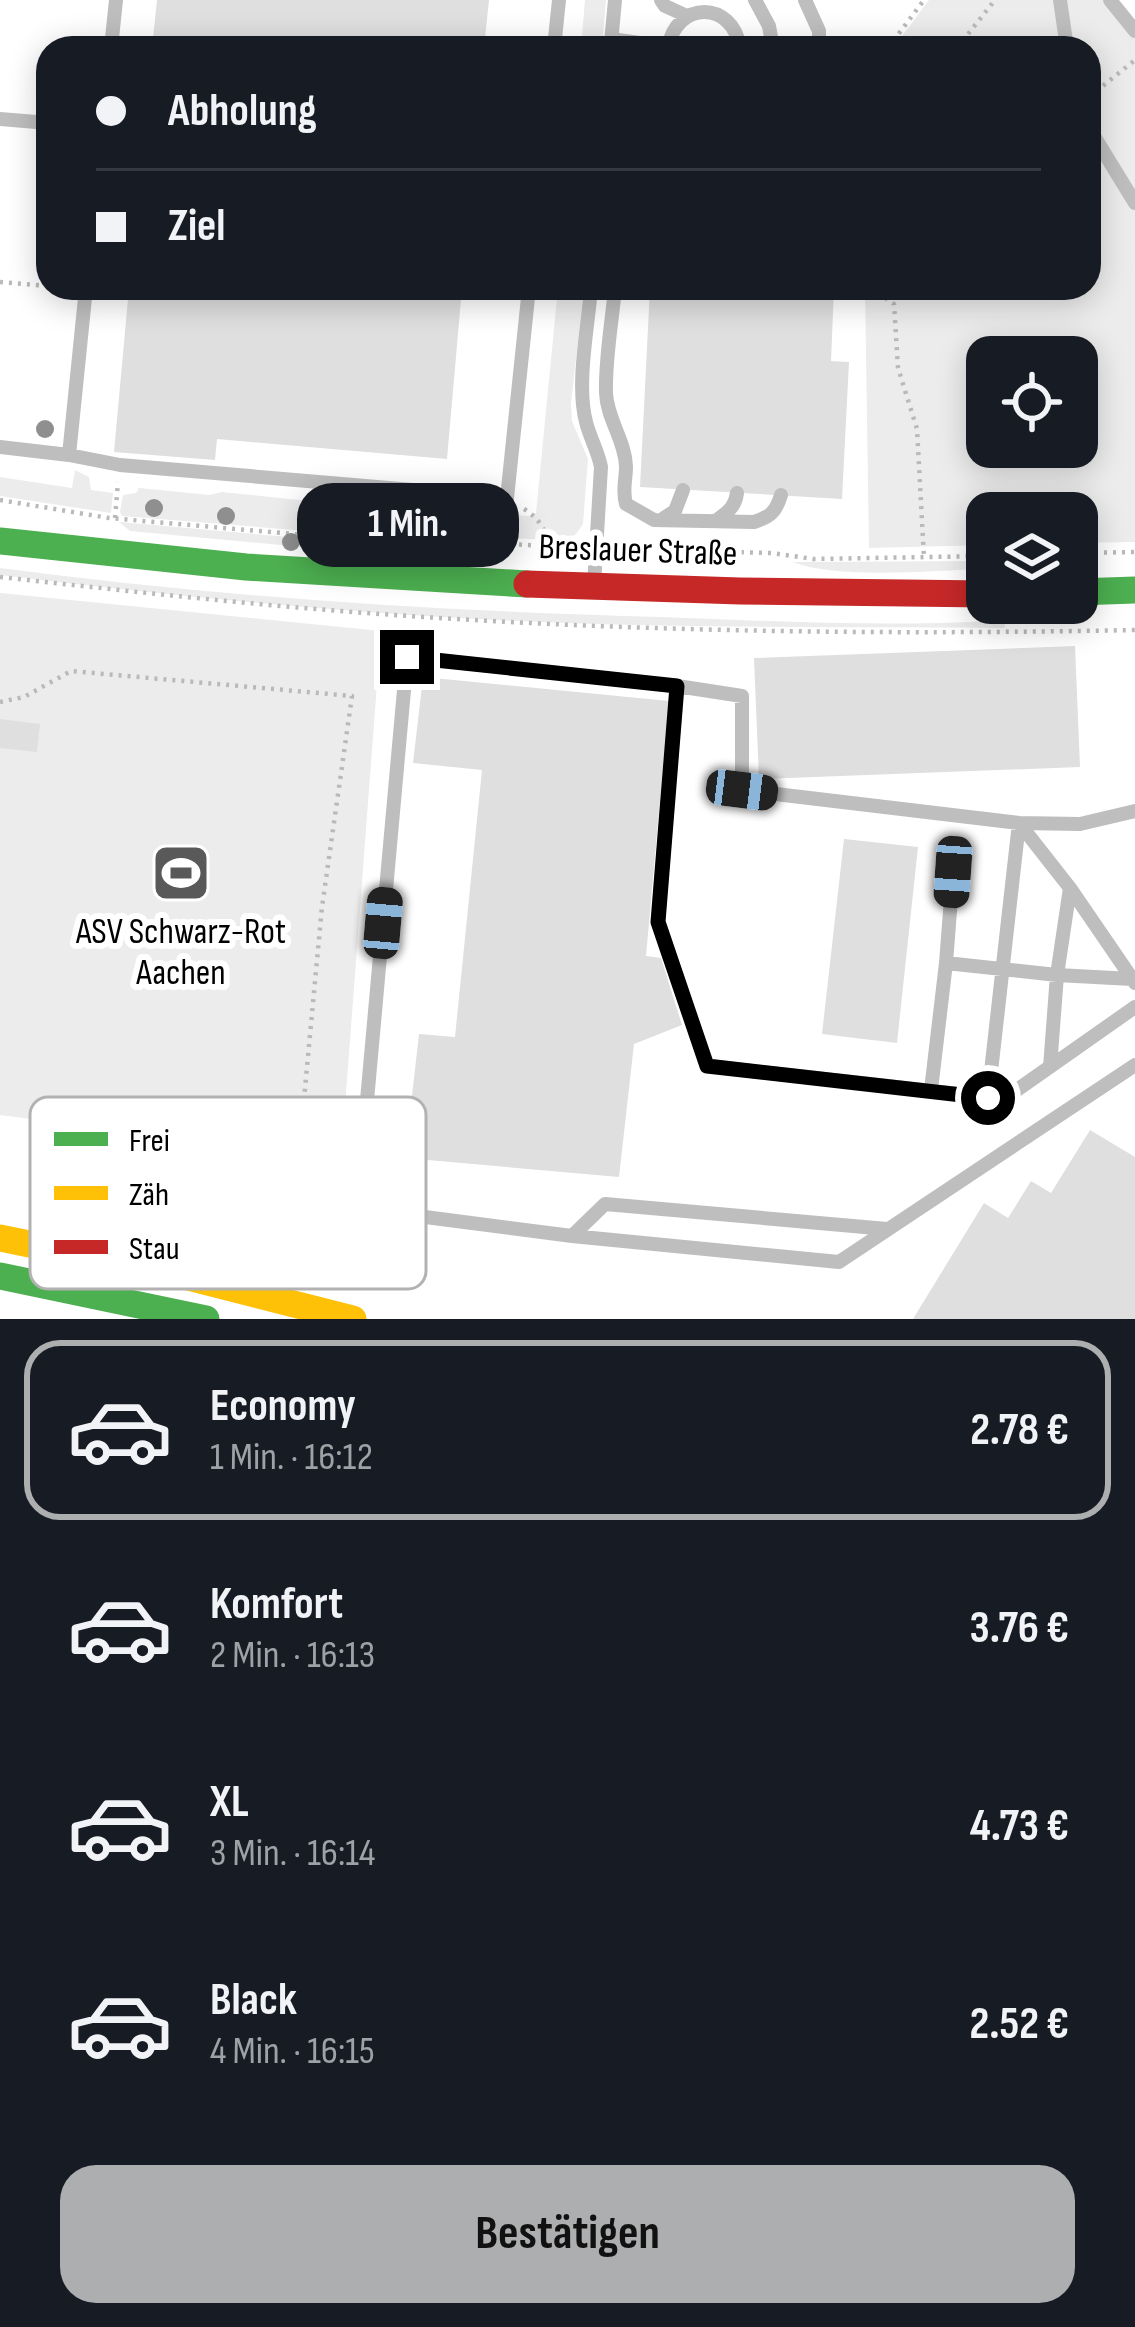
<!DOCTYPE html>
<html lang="de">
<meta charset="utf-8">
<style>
:root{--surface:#171b24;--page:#242831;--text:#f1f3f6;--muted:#9ea1a6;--line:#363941;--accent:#adaeaf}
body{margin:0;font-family:"Sofia Sans Condensed",sans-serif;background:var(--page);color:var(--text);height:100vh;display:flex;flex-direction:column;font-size:45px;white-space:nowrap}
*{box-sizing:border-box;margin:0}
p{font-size:39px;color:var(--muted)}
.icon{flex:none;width:66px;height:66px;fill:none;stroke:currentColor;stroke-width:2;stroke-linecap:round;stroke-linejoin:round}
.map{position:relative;height:1319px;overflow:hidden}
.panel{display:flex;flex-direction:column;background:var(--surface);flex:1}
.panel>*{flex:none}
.guide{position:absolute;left:36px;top:36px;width:1065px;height:264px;border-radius:36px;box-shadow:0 6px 30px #0003;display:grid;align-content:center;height:264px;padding:0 60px;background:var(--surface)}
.tools{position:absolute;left:966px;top:336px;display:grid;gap:24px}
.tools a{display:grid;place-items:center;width:132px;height:132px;border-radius:24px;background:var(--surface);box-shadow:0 6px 30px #0003;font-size:60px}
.end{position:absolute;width:54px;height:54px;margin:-27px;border:15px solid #000;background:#fff;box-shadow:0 0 0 6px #fff}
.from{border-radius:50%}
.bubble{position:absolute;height:84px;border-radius:36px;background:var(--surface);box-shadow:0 6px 30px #0003;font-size:39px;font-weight:700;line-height:84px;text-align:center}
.car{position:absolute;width:36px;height:72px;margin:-36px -18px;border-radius:15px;box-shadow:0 0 9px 3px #0007;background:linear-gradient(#222 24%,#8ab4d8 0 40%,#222 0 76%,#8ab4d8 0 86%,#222 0)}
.guide b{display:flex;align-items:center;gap:42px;height:114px;font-size:45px}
.guide b+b{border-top:3px solid var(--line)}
.guide i{width:30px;height:30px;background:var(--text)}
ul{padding:21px 0 0;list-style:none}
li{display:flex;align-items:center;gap:36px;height:180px;margin:0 24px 18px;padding:0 36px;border:6px solid transparent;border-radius:36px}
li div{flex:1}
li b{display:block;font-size:45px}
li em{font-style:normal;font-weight:700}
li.current{border-color:var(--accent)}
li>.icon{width:108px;height:108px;stroke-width:1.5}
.button{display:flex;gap:24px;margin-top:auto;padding:24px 60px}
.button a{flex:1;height:138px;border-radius:36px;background:var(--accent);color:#111;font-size:48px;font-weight:700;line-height:138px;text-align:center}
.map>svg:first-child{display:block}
.green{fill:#ececec;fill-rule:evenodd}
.building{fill:#dfdfdf}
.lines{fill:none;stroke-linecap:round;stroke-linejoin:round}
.path{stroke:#b9b9b9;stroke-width:4.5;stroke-dasharray:3 6;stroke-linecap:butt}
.lane{stroke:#bebebe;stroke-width:14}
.fast{stroke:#4caf50;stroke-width:27}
.slow{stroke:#ffc107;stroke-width:27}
.jam{stroke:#c62828;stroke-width:27}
.tree{fill:#8f8f8f}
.route{stroke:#000;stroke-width:15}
.labels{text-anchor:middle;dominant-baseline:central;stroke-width:12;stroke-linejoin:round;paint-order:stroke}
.street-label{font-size:36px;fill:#000;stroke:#fff}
.poi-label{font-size:36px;fill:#000;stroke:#fff}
.key{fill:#fff;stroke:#b2b2b2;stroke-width:3}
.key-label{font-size:33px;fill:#000}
</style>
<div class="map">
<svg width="1135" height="1319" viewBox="0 0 1135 1319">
<rect width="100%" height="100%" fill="#fff"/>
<path class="green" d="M585,0H606L602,48H581Z
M929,0H1115L1135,25V542L1077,543V513H987V545L869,548L865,288H1089V48H893ZM987,357H1077V447H987Z
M558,288H584L571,403L572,421L588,459L583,524L576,534L567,541L426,534L358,535L122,516L120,512L123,495L136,493L139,488L209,495L222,492L357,506L532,516L536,513Z
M75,470L89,477L91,490L113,493L111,513L0,496V477L72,488Z
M119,522L402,547L365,553L130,531Z
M987,561V569C932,570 842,580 792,562Z
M0,568C219,597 441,611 661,617C770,621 880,627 989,621L1005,624L1004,628C858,627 711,628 565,623C376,616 187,598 0,575Z
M0,593L381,631L341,1159L0,1115Z"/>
<path class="building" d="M157,0H489L484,48H152Z
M129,288H462L447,459L217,439L215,460L114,452Z
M650,288H834L831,361L849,362L842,499L640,487Z
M1075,646L1080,767L759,779L754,658Z
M423,677L669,701L646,956L661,958L682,1025L634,1044L619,1177L405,1158L419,1034L455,1037L482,770L413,763Z
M0,719L40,724L37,752L0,748Z
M844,839L918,847L897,1043L822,1034Z
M1090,1130L1135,1157V1319H913L984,1203L1008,1218L1031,1181L1051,1193Z"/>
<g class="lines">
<path class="path" d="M888,48L924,0
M957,48L995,0
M1089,97L1135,60
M0,282L48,286
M870,288L894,304L898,368L917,429L924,558
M0,500L109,518L397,543L424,539L580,548
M524,509C539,518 545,529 550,547
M115,518L118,482
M615,549L772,553L813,559L987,556
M1077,553L1135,552
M0,577C127,591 253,605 380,614C631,632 884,635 1135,630
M0,702L24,697L71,671L352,696L322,907L302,1120"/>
<path class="lane" d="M661,0L665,6L687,16
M755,0L769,26L773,48
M805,0L819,31V48
M1060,0L1067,48
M1110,0L1135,31
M611,39L668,47
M611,43L615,0
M111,48L116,0
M554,48L559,0
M668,48C676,0 733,0 740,48
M0,119L48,123
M1089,128L1135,203
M591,288C588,328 576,384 586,422C590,438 598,451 601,467L594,585
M615,288C612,322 605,359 606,393C607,419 625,440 626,466C626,481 622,490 626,504L654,520L754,522C770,517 776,512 781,495
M0,447L69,455L120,465L507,498L529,288
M69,455L86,288
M664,518L675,511L683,490
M716,521C727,512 735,508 737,493
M677,686L658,922L707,1066L1004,1099L1135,1007
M1135,811L1080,824L1019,823L742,790V696L677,686L407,657L359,1189L379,1211L572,1236L839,1262L1135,1065
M1019,823L1070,888L1135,983
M946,963L1057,975L1132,979
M1050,1067L1057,975L1070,888
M931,1090L946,963L953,872
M988,1098L1019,823
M572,1236L605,1204L887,1229"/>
<path class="fast" d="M0,541L246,567L527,584
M1077,592L1135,590
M0,1276L206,1319"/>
<path class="slow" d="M0,1238L180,1275L353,1319"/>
<path class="jam" d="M527,584L740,591L987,594"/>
</g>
<g class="tree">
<circle cx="45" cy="429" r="9"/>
<circle cx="154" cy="508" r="9"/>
<circle cx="226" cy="516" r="9"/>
<circle cx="357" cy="525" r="9"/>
<circle cx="291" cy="542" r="9"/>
<circle cx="320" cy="546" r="9"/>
</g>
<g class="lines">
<path class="route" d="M407,657L677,686L658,922L707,1066L988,1098"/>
</g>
<defs>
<symbol id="stadium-square" viewBox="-11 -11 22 22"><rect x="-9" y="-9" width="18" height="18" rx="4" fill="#595959" stroke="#fff"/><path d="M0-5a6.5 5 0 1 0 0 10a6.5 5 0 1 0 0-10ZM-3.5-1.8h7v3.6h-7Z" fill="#fff"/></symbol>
</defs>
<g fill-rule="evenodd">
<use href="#stadium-square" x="148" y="840" width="66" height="66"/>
</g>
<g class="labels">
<g class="street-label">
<text transform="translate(638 551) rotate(2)">Breslauer Straße</text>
</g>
<g class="poi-label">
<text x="181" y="932">ASV Schwarz-Rot<tspan x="181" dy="41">Aachen</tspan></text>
</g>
</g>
<rect x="30" y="1097" width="396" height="192" rx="18" class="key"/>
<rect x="54" y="1132" width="54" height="14" fill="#4caf50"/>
<rect x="54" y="1186" width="54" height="14" fill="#ffc107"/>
<rect x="54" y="1240" width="54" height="14" fill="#c62828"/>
<g class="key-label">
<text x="129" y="1151">Frei</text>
<text x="129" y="1205">Zäh</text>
<text x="129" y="1259">Stau</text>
</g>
</svg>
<div class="tools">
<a><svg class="icon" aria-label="locate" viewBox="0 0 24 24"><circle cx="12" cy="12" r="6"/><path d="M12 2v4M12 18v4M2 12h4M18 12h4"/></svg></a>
<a><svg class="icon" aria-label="layers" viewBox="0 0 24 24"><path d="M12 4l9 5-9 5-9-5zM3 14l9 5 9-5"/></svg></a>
</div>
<i class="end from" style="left:988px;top:1098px"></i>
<i class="end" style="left:407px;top:657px"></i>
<div class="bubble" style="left:297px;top:483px;width:222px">1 Min.</div>
<i class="car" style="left:742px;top:790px;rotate:97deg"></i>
<i class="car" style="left:953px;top:872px;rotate:184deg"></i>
<i class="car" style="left:383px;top:923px;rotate:5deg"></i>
<div class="guide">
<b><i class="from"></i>Abholung</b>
<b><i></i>Ziel</b>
</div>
</div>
<section class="panel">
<ul>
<li class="current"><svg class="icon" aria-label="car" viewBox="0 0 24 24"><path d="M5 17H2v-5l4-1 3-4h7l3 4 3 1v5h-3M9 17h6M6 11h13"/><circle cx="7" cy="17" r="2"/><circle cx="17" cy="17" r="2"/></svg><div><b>Economy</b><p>1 Min. · 16:12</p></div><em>2.78 €</em></li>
<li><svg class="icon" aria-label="car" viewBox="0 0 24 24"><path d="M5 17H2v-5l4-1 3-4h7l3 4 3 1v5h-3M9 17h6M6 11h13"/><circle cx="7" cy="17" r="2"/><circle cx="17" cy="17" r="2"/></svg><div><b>Komfort</b><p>2 Min. · 16:13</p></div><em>3.76 €</em></li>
<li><svg class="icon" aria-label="car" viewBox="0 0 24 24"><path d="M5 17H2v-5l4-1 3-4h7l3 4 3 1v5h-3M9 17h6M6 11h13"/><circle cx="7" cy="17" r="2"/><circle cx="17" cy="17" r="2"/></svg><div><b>XL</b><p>3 Min. · 16:14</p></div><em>4.73 €</em></li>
<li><svg class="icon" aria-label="car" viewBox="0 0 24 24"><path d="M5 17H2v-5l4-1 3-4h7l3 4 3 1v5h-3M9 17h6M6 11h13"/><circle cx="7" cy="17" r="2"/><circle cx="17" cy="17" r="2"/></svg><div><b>Black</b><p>4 Min. · 16:15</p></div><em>2.52 €</em></li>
</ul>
<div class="button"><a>Bestätigen</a></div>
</section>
